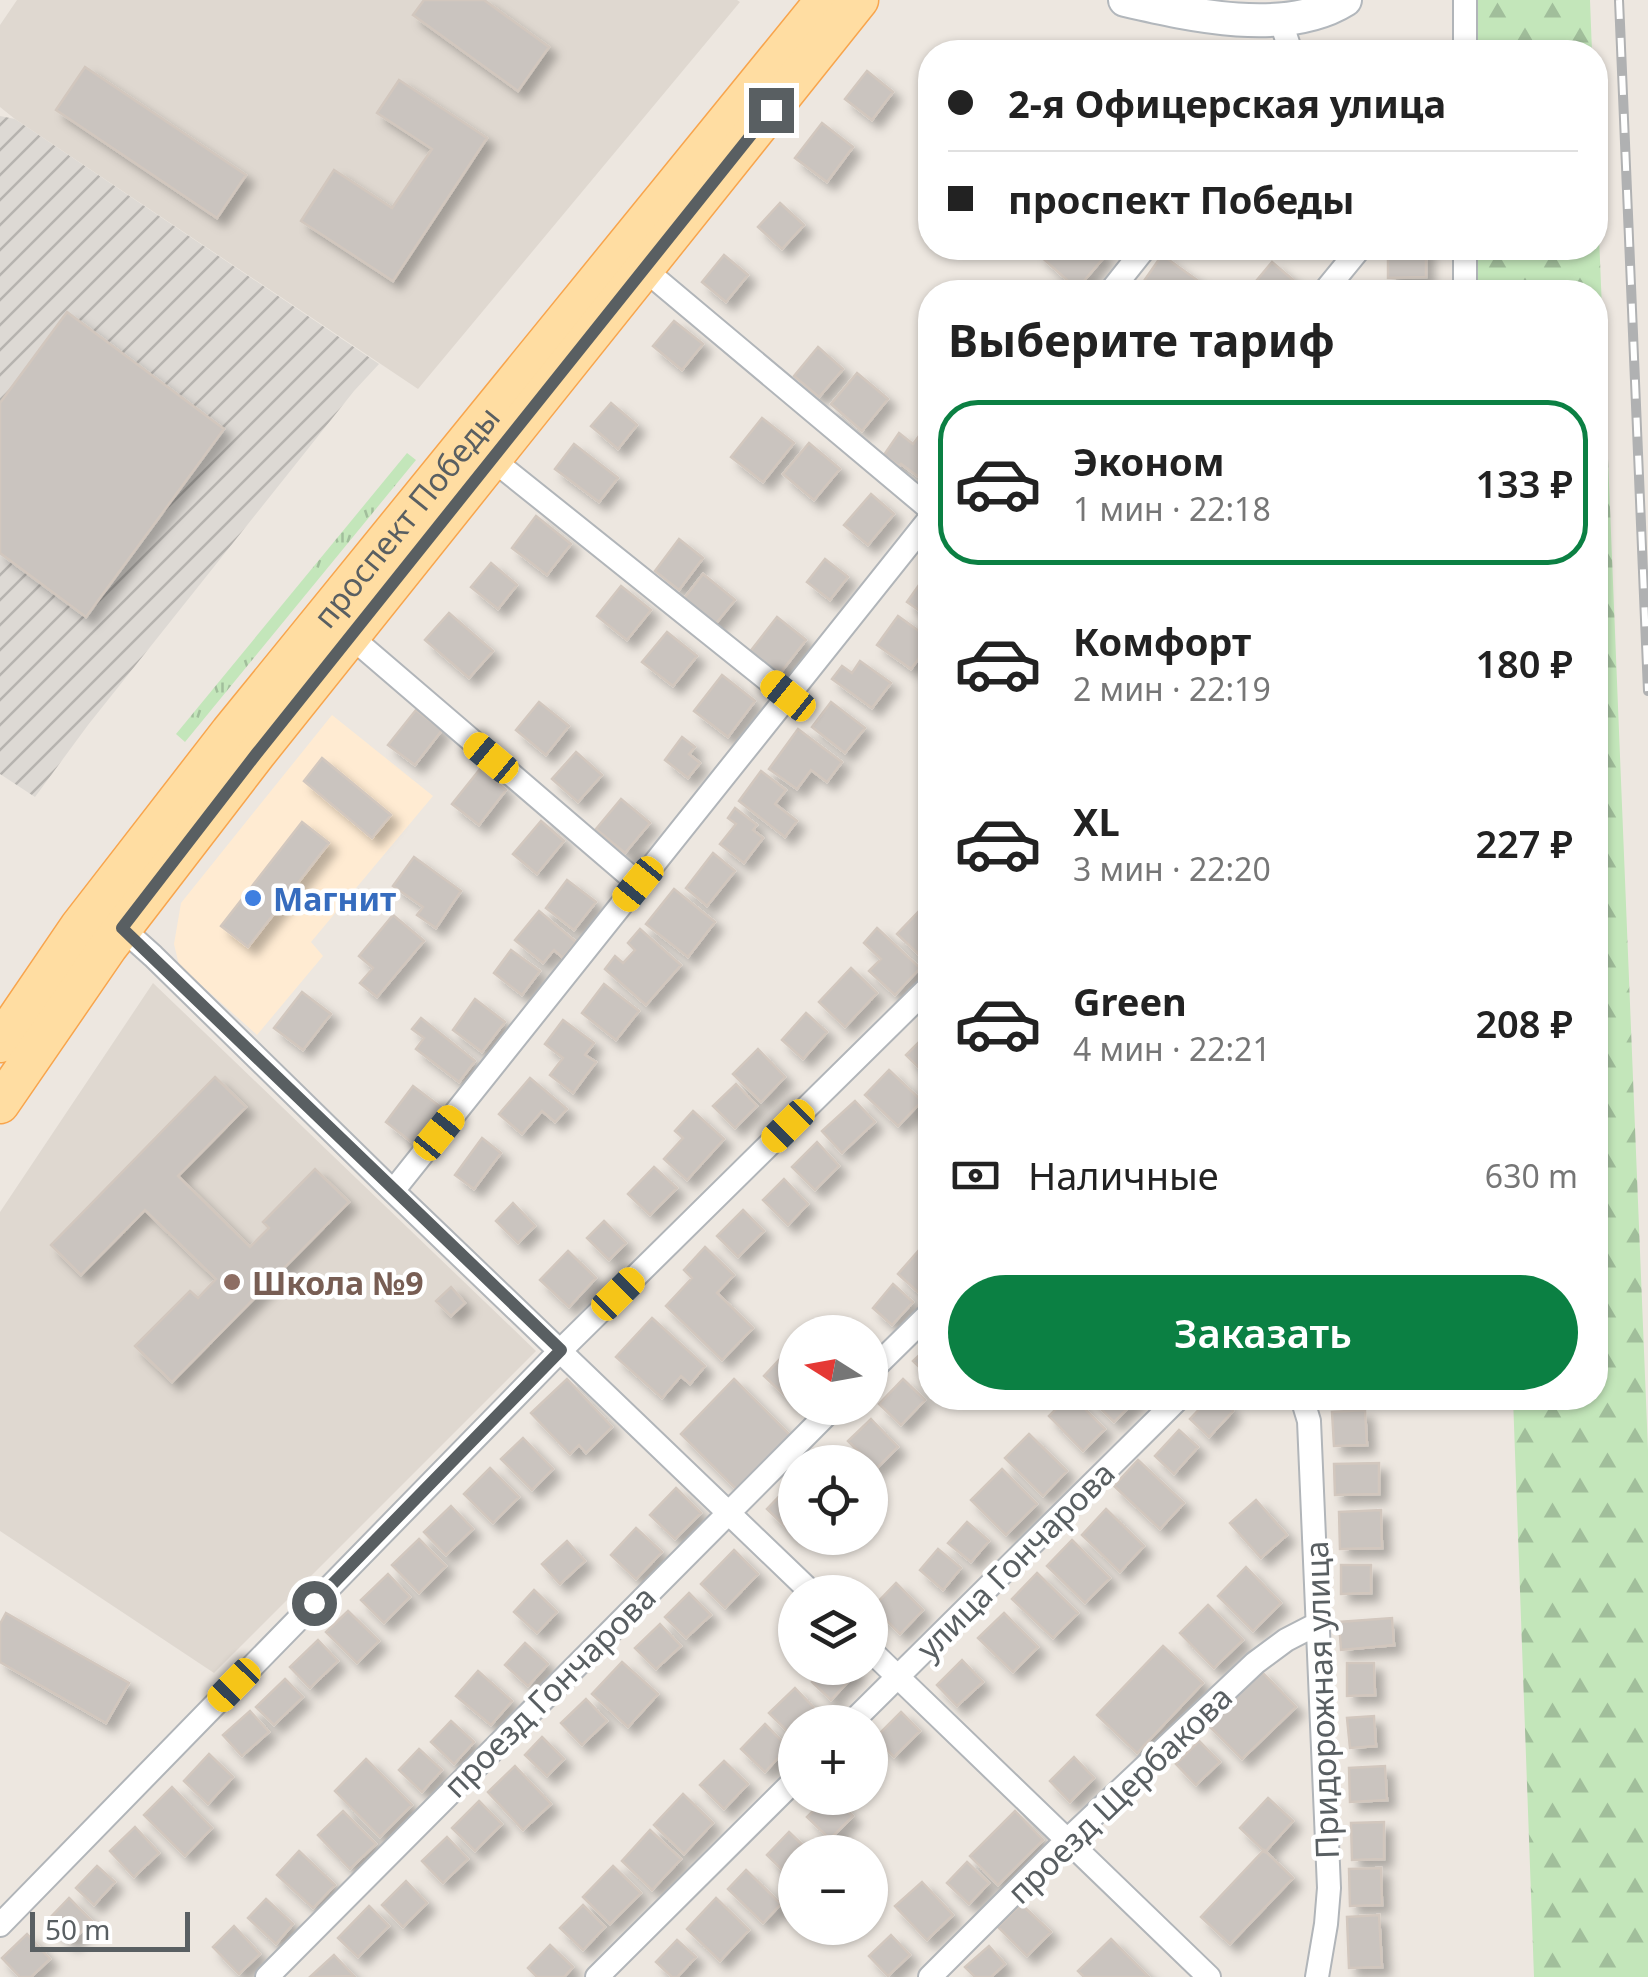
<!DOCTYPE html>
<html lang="ru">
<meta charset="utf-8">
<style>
:root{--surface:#fff;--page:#f2f2f2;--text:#222;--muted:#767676;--line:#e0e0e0;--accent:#0b8043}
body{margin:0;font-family:"Noto Sans",sans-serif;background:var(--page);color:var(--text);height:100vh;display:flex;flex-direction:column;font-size:38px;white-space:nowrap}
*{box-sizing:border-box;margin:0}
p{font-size:32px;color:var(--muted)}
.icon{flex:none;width:55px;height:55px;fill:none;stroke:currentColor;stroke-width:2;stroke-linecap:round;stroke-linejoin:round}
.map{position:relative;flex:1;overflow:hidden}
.sheet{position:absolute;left:918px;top:280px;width:690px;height:1130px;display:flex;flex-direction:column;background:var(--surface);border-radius:40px;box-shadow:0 2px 8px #0004}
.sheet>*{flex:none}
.guide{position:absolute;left:918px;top:40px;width:690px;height:220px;border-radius:40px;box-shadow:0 2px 8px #0004;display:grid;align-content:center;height:220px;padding:0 30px;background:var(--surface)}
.needle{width:65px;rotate:281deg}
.controls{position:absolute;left:778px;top:1315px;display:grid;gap:20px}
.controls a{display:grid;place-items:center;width:110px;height:110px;border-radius:50%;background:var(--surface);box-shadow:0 2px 8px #0004;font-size:50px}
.scale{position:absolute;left:30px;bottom:25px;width:160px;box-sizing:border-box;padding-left:10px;border:5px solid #595f62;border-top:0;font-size:28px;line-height:35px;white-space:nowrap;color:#595f62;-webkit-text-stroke:8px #fff;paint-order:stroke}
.end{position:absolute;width:45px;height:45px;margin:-22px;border:12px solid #595f62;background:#fff;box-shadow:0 0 0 5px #fff}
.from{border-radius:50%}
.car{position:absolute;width:30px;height:60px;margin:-30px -15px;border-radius:12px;box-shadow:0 0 8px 2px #0007;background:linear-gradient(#f5c518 24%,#345 0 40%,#f5c518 0 76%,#345 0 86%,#f5c518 0)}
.guide b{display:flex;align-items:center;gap:35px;height:95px;font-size:38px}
.guide b+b{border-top:2px solid var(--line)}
.guide i{width:25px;height:25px;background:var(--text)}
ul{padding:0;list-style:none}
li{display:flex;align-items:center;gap:30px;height:165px;margin:0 20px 15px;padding:0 10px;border:5px solid transparent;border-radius:40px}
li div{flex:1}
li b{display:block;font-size:38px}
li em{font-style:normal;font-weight:600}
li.active{border-color:var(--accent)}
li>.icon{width:90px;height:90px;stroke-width:1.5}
h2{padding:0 30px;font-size:45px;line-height:120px}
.pay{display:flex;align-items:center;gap:25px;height:110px;padding:0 30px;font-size:38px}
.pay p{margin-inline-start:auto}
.action{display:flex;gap:20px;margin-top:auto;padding:20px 30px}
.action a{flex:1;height:115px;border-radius:60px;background:var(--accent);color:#fff;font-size:40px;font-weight:600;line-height:115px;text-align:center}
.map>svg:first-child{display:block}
.commercial{fill:#ffebd2}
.industrial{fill:url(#industrial-furrows)}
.education{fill:#dfd8d0}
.grass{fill:url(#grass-tufts)}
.forest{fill:url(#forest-firs)}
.building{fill:#cac4bf;stroke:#d2c7be;stroke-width:2.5;filter:url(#shadow)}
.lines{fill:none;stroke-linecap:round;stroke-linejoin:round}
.minor-casing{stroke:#b1b5b9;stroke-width:26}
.secondary-casing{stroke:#b2b7bc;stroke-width:36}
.primary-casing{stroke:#f8a54d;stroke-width:41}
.minor{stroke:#fff;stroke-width:22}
.secondary{stroke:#fff;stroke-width:32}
.primary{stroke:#ffdda2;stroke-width:38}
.rail-casing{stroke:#b0b1b2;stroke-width:10}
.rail{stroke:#fff;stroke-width:6;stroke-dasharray:19;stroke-linecap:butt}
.route{stroke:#595f62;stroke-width:12}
.shop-dot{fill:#3f7fe0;stroke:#fff;stroke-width:4}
.education-dot{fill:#8d6e63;stroke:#fff;stroke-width:4}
.labels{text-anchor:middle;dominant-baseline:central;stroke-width:9;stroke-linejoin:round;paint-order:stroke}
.street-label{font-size:32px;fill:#595f62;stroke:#fff}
.shop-label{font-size:32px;font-weight:bold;fill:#366cbe;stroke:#fff;text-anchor:start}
.education-label{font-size:32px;font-weight:bold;fill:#785e54;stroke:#fff;text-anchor:start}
</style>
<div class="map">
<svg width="1648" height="1977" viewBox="0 0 1648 1977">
<defs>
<pattern id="industrial-furrows" width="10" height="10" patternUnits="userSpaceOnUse" patternTransform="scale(2.5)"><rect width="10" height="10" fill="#ddd9d4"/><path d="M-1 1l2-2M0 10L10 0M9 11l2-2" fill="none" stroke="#b6b3af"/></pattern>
<pattern id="grass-tufts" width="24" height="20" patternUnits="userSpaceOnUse" patternTransform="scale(2.5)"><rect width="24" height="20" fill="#c3e6ba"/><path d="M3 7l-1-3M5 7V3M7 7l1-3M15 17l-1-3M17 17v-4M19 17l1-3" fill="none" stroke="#a1be9b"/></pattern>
<pattern id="forest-firs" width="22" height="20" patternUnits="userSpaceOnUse" patternTransform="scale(2.5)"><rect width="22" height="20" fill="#c3e6ba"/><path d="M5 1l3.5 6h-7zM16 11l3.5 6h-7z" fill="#a1be9b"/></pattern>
<filter id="shadow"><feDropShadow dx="8" dy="8" stdDeviation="5" flood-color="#0004"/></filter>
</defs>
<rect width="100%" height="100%" fill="#ede7e0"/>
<path class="commercial" d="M332,715L433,796L311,942L323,956L257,1035L179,965L174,944L181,903Z"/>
<path class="industrial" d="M0,116L15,119L379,364L354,391L88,725L35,797L0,774Z"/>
<path class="education" d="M17,0H737L740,2L418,389L15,119L0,107V25Z
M153,983L536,1351L214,1673L0,1531V1212Z"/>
<path class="grass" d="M407,453L416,460L185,742L176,734Z"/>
<path class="forest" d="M1462,0H1590L1592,52H1464Z
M1595,136L1648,1450V1977H1534L1513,1398H1595V292H1473L1471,248H1595Z"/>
<path class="building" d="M424,0H484L549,47L518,91L413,15Z
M85,67L246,175L217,218L56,110Z
M867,71L893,92L872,120L845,99Z
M399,80L487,138L393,281L301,221L334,170L392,208L432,149L377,113Z
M822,123L853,147L827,182L795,158Z
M780,203L804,225L782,249L758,227Z
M1045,248H1096L1105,256L1077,289L1039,255Z
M1388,248H1426V277L1388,278Z
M724,255L748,275L726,302L702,282Z
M1162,255L1197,280L1188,292H1160L1144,281Z
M1272,262L1298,284L1292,292H1261L1252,286Z
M67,312L224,429L86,617L0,553V403Z
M674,321L703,344L682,370L653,346Z
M818,347L843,369L819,397L794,376Z
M857,373L888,399L862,431L831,404Z
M611,403L637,425L618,449L591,426Z
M762,418L794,443L763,482L731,457Z
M899,433L913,444L919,436L930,444V479L927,483L901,464L899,466L884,455Z
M809,443L840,469L814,500L783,474Z
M574,444L618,478L599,502L555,469Z
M871,494L894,514L868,545L844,525Z
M536,516L571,544L547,575L512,548Z
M679,539L703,558L679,590L655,571Z
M825,559L848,577L830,600L807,582Z
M491,563L517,585L498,609L471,587Z
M703,574L735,600L713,627L682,601Z
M926,575L930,577V618L907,602Z
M621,586L651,610L627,640L597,616Z
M449,613L493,651L469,678L425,640Z
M898,616L930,639V643L911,669L877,645Z
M777,617L806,640L778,676L749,653Z
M667,632L697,656L673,686L642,662Z
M860,661L891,683L872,708L832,679L842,666L852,673Z
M722,675L755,701L728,737L694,711Z
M539,702L569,726L546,755L516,730Z
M831,702L865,728L845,753L812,727Z
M416,710L442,730L415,765L388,745Z
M798,729L842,762L827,782L811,770L797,789L769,769Z
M682,737L695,747L689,754L700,763L688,778L665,760Z
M576,752L602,775L578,802L552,779Z
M322,758L391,815L372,838L304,781Z
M480,769L506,790L479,825L452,804Z
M761,771L786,790L775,804L797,821L785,837L739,801Z
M621,799L650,823L625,853L596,829Z
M735,808L757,825L753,830L763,838L744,863L720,844L736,824L728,818Z
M541,821L564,841L537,874L513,854Z
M302,822L329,843L248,947L221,926Z
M713,853L735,871L707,906L686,888Z
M414,857L461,891L436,928L417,915L423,907L393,886Z
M567,880L596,902L574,930L546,908Z
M674,889L715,922L688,957L646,924Z
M922,908L930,915V965L897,934Z
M539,911L576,942L563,958L554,950L543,963L515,940Z
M393,915L424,941L377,997L360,983L373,968L359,956Z
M877,928L920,968L895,995L869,971L881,959L864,943Z
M640,929L681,965L646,1005L605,969L615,956L623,963L635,950L628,943Z
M511,950L540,971L522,995L494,973Z
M851,968L877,993L845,1027L819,1002Z
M604,984L639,1011L616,1040L582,1013Z
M302,992L331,1014L303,1050L274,1028Z
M475,999L505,1022L482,1052L453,1030Z
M806,1013L827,1032L803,1059L782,1040Z
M421,1018L475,1061L459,1082L416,1049L424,1038L412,1029Z
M563,1020L594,1043L585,1055L596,1062L573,1093L550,1075L563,1058L545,1044Z
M930,1031V1073L927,1076L906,1055Z
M758,1049L785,1077L761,1102L733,1074Z
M889,1070L922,1101L898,1126L865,1095Z
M215,1077L246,1107L178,1176L250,1247L269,1228L263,1222L315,1169L349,1202L172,1382L135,1346L190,1291L198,1298L216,1279L145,1210L81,1275L51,1245Z
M530,1078L567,1109L555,1122L542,1111L522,1134L499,1114Z
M736,1084L757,1106L735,1128L713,1106Z
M413,1086L442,1108L414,1144L386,1122Z
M855,1101L875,1122L842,1153L822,1131Z
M693,1111L724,1139L687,1180L664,1159L683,1138L675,1131Z
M482,1138L501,1153L474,1189L455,1175Z
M817,1142L839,1166L815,1190L792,1167Z
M654,1167L677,1188L650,1215L628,1194Z
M784,1179L808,1204L788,1225L763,1200Z
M513,1203L535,1226L518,1243L496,1221Z
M743,1210L764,1231L738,1257L717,1236Z
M604,1221L626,1243L609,1260L587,1238Z
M705,1247L734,1275L717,1293L753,1328L722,1360L666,1306L692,1278L684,1270Z
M920,1249L930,1258V1285L921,1295L898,1274Z
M568,1251L596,1278L569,1307L540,1280Z
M893,1284L913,1302L892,1325L873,1308Z
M451,1287L465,1303L451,1316L436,1301Z
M652,1318L705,1366L690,1384L681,1376L662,1398L616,1357Z
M795,1343V1405L764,1376Z
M930,1345V1378L913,1361Z
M567,1379L612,1427L586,1453L579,1445L570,1454L531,1413Z
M734,1379L790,1435L736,1489L681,1434Z
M903,1379L925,1400L901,1425L879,1404Z
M1067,1398H1074L1105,1429L1083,1451L1049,1416Z
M1090,1398H1138L1114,1422Z
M1210,1398H1219L1233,1411L1209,1437L1190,1419Z
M1365,1410L1367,1445L1334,1446L1332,1412Z
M871,1419L898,1447L876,1469L848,1441Z
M1179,1430L1198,1447L1174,1474L1155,1456Z
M1029,1434L1067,1471L1043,1496L1005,1458Z
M523,1438L553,1469L532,1490L501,1459Z
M1138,1460L1184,1503L1160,1529L1114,1486Z
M1379,1463V1494L1335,1495L1334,1464Z
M490,1468L519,1497L493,1523L464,1494Z
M1002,1469L1037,1504L1006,1535L971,1500Z
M792,1483L795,1486V1536L767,1509Z
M676,1488L701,1513L675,1539L650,1515Z
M1256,1500L1287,1535L1261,1558L1230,1523Z
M451,1506L473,1529L446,1555L424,1532Z
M1106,1509L1144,1546L1120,1572L1082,1535Z
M1381,1510L1382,1548L1340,1549L1339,1512Z
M967,1522L989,1541L971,1562L948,1543Z
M636,1528L662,1552L636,1579L611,1555Z
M419,1539L446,1566L419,1593L392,1565Z
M1072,1540L1110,1578L1085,1603L1047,1566Z
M567,1541L585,1561L560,1584L542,1564Z
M938,1549L961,1568L943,1590L920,1570Z
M734,1550L758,1574L725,1608L701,1584Z
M1341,1565H1371V1593L1341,1594Z
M1246,1567L1281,1603L1253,1631L1218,1596Z
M1037,1573L1078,1613L1053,1638L1012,1599Z
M388,1574L410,1597L384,1623L361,1600Z
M896,1583L923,1610L900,1634L873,1607Z
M534,1590L557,1612L537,1633L514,1612Z
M689,1593L711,1615L686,1638L665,1617Z
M1208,1605L1243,1640L1214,1668L1180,1633Z
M348,1611L379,1641L357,1663L326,1632Z
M6,1613L129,1683L106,1723L0,1662V1624Z
M1004,1613L1038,1647L1013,1672L978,1638Z
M1392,1618L1394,1645L1341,1650L1339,1622Z
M660,1624L681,1646L656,1669L635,1648Z
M318,1640L338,1661L310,1688L290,1667Z
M525,1643L548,1664L528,1686L505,1665Z
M1163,1646L1203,1683L1137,1753L1097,1715Z
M962,1660L983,1682L957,1706L937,1685Z
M622,1662L658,1694L628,1727L592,1694Z
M1347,1663H1374L1375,1695L1347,1696Z
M825,1668H853L857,1672L831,1700L812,1682Z
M1260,1670L1296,1707L1242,1759L1206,1723Z
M478,1671L512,1701L491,1725L456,1696Z
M285,1679L303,1697L274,1725L256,1707Z
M795,1688L822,1716L816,1722H795V1739L769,1713Z
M586,1699L607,1721L582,1745L561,1723Z
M250,1711L269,1732L242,1756L223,1735Z
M901,1712L920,1731L894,1757L875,1738Z
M1374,1716L1376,1746L1350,1748L1347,1718Z
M451,1721L474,1742L454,1764L431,1742Z
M765,1724L788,1747L765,1772L741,1749Z
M542,1737L564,1759L547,1776L525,1755Z
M1199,1741L1220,1762L1196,1785L1176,1764Z
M419,1749L442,1770L422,1792L399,1770Z
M209,1754L233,1777L208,1804L184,1781Z
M1074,1757L1094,1778L1070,1802L1050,1781Z
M366,1759L412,1805L380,1837L335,1791Z
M724,1761L748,1784L724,1809L700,1785Z
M515,1766L551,1804L523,1830L488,1792Z
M1385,1766L1387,1800L1350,1802L1349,1768Z
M172,1787L212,1828L185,1856L144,1815Z
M683,1794L713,1823L684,1854L654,1825Z
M826,1798H833L853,1816L830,1839L807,1817Z
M1268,1798L1293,1821L1265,1852L1240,1828Z
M479,1801L502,1824L475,1851L452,1828Z
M343,1811L376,1844L350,1869L318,1835Z
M1015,1811L1043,1840L998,1885L970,1856Z
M1384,1822V1859L1352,1860L1351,1823Z
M135,1827L159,1853L134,1877L110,1851Z
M650,1830L681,1859L652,1890L622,1861Z
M789,1832L810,1852H795V1872L790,1878L767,1855Z
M447,1837L468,1859L443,1883L422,1861Z
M1264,1850L1293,1878L1230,1944L1201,1917Z
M299,1851L335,1885L313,1908L277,1875Z
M967,1862L989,1883L969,1904L947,1883Z
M97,1866L115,1882L94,1905L76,1888Z
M613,1866L641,1893L610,1924L583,1897Z
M1381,1868L1382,1905L1350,1906L1349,1869Z
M746,1870L781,1904L763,1923L728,1889Z
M406,1881L427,1903L403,1927L382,1905Z
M922,1882L953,1915L927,1940L895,1906Z
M69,1898L92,1921L70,1943L47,1921Z
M716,1898L749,1930L720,1961L687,1929Z
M266,1899L293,1924L276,1944L248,1918Z
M1021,1904L1051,1932L1027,1956L998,1927Z
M583,1905L605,1927L583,1950L560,1928Z
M369,1906L389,1926L358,1957L338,1938Z
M1379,1915L1382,1967L1349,1968L1347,1917Z
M234,1926L260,1954L239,1974L213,1947Z
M27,1934L50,1959L31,1977H20L2,1958Z
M891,1935L910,1955L888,1976L869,1956Z
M1111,1939L1149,1977H1084L1078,1971Z
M677,1940L696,1957L677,1977H672L656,1962Z
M550,1945L573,1967L564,1977H537L528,1968Z
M989,1946L1005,1964L991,1977H975L965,1967Z
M334,1955L354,1976L310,1977Z"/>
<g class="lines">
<defs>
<path id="minor" d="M1281,22L1291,52
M1465,52V0
M1465,248V292
M644,269L930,509
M1110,292L1145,248
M1324,292L1360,248
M492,459L788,696
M350,636L639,884
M114,921L153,956L393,1191L811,1592
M393,1191L930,518
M870,1372L930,1313
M1302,1398L1309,1421L1329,1888L1326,1924L1317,1977
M870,1650L1209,1977
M852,1722L1179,1398
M0,1925L561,1350L930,986
M267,1977L833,1408
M597,1977L795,1780
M930,1977L1059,1848L1255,1663L1286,1640L1317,1624"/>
<path id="secondary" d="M1125,0C1190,15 1286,37 1345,0"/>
<g id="primary">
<path id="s1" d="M0,1043L79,927L230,732L825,0"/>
<path d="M0,1104L108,947L257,753L859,0"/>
</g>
</defs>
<use href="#minor" class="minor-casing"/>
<use href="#secondary" class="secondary-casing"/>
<use href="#primary" class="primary-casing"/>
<use href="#minor" class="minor"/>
<use href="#secondary" class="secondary"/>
<use href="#primary" class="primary"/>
<defs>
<path id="rail" d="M1619,0L1648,691"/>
</defs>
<use href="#rail" class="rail-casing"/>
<use href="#rail" class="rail"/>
</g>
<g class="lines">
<path class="route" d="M314,1603L561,1350L122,928L257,753L771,110"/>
</g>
<circle class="shop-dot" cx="253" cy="898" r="10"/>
<circle class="education-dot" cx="232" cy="1282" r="10"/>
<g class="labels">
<g class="street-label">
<text stroke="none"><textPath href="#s1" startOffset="665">проспект Победы</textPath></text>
<text transform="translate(1015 1560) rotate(-45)">улица Гончарова</text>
<text transform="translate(549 1691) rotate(-45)">проезд Гончарова</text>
<text transform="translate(1321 1700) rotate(-92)">Придорожная улица</text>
<text transform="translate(1119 1794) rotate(-44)">проезд Щербакова</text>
</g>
<g class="shop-label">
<text x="273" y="898">Магнит</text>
</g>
<g class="education-label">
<text x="252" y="1282">Школа №9</text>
</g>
</g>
</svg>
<div class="controls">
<a><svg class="needle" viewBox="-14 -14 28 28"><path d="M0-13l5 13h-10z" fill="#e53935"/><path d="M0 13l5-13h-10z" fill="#767676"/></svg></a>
<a><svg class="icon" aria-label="locate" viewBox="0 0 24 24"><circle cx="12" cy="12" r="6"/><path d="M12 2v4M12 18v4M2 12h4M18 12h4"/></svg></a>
<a><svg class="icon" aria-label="layers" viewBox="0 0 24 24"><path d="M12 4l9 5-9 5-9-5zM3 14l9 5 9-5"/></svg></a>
<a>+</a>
<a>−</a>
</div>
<div class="scale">50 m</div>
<i class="end from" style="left:314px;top:1603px"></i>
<i class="end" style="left:771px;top:110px"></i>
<i class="car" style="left:788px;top:696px;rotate:309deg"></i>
<i class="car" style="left:491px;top:758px;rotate:310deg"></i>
<i class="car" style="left:638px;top:884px;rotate:219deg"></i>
<i class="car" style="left:788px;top:1126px;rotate:225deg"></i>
<i class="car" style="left:439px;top:1133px;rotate:39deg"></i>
<i class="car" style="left:618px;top:1294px;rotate:45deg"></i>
<i class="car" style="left:234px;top:1685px;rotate:224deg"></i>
<div class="guide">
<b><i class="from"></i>2-я Офицерская улица</b>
<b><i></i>проспект Победы</b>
</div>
<section class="sheet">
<h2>Выберите тариф</h2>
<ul>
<li class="active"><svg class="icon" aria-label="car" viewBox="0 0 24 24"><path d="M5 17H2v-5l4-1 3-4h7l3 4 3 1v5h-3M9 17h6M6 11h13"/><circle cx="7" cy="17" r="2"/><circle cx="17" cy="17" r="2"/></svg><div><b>Эконом</b><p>1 мин · 22:18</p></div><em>133 ₽</em></li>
<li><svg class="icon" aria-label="car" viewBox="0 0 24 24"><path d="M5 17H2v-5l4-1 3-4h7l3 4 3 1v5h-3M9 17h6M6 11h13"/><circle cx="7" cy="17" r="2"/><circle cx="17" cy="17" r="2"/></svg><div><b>Комфорт</b><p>2 мин · 22:19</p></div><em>180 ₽</em></li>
<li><svg class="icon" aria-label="car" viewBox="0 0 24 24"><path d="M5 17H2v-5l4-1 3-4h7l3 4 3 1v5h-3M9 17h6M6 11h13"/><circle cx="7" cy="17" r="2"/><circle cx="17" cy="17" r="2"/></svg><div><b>XL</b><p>3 мин · 22:20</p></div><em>227 ₽</em></li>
<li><svg class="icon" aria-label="car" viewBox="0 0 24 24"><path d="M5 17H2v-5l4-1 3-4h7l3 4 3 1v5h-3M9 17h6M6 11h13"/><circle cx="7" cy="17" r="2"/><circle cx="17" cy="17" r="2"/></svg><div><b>Green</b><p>4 мин · 22:21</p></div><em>208 ₽</em></li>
</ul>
<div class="pay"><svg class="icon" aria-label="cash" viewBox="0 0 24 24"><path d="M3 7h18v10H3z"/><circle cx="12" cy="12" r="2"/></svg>Наличные<p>630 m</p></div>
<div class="action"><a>Заказать</a></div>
</section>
</div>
